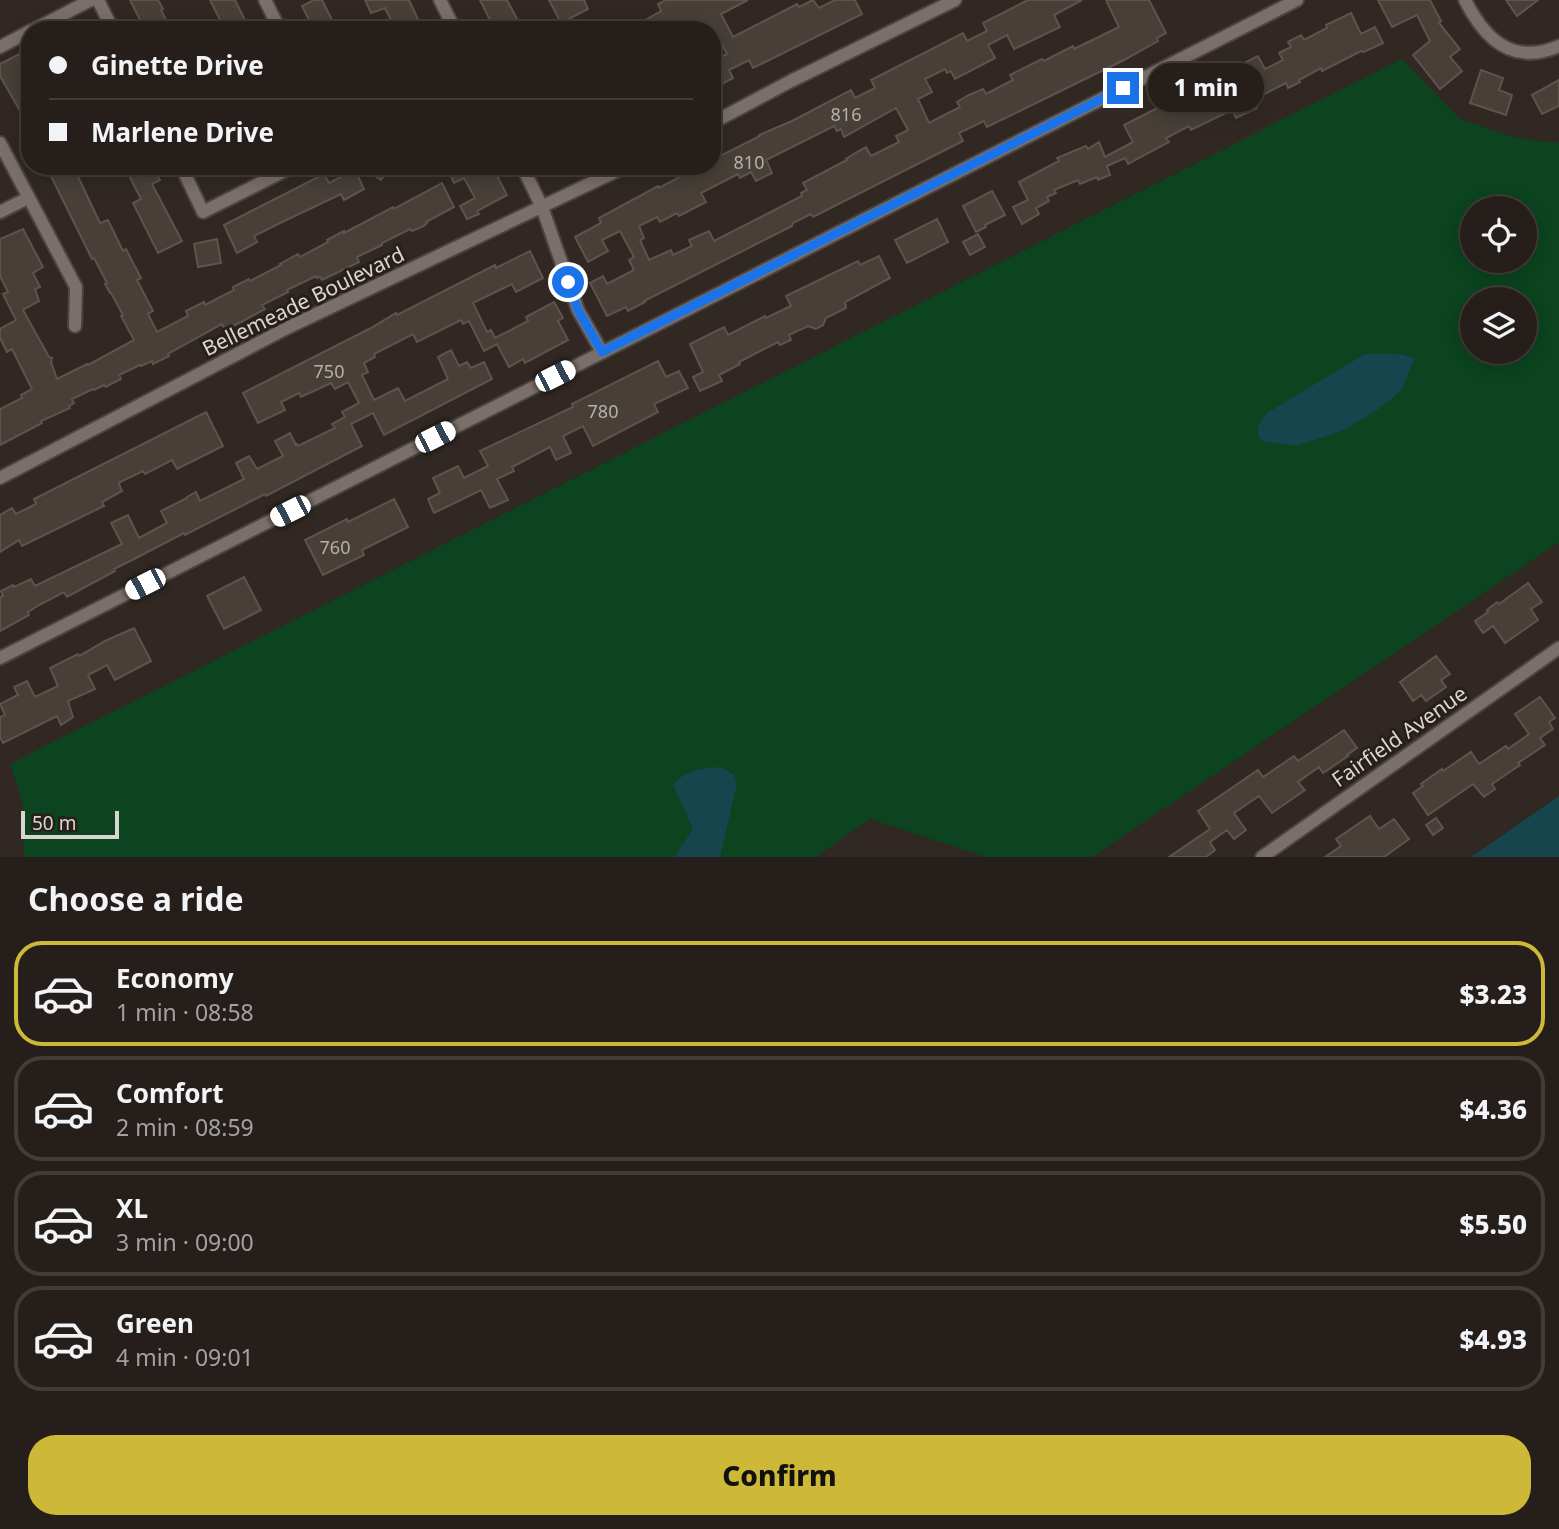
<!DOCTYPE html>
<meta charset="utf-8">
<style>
:root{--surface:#251e1a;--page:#2d2723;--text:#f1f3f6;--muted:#a3a2a2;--line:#423c39;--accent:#ceb837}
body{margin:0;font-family:"Noto Sans",sans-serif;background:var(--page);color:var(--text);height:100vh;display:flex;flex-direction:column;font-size:26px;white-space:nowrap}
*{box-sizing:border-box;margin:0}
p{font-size:23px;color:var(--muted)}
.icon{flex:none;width:38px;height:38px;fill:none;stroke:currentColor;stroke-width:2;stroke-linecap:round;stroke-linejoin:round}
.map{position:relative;height:857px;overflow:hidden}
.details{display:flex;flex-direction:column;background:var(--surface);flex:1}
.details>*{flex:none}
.hud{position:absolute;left:21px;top:21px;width:700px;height:154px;border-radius:28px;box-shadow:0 4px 18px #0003,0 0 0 2px var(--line);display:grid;align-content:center;height:154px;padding:0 28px;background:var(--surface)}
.tools{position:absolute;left:1460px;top:196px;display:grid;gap:14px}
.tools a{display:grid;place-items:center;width:77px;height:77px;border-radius:50%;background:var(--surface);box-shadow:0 4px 18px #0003,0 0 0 2px var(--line);font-size:35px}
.scale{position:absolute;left:21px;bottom:18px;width:98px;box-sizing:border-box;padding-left:7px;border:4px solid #dbd5d2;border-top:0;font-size:19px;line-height:24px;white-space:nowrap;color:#dbd5d2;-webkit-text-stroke:5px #271f1a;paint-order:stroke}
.end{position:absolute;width:32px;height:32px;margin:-16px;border:9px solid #1a73e8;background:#fff;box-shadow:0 0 0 4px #fff}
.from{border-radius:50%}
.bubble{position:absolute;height:49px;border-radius:24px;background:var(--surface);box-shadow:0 4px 18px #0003,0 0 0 2px var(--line);font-size:23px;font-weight:800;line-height:49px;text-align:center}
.car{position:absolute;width:21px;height:42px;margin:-21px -10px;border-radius:9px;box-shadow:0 0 5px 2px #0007;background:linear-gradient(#fff 24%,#345 0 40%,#fff 0 76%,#345 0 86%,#fff 0)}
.hud b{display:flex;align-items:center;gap:24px;height:66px;font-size:26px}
.hud b+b{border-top:2px solid var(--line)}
.hud i{width:18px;height:18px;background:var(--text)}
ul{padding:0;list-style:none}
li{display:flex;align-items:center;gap:21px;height:105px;margin:0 14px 10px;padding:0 14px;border:4px solid var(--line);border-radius:28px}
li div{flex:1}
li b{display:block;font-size:26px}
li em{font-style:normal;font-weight:800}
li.on{border-color:var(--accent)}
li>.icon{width:63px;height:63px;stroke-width:1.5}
h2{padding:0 28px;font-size:32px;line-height:84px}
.cta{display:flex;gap:14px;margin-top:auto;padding:14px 28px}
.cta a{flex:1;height:80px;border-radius:28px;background:var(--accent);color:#111;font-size:28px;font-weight:800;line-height:80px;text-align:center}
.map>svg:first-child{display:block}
.green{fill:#0b441e;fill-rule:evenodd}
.water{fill:#16454e}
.building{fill:#473f38;stroke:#5c544d;stroke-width:2;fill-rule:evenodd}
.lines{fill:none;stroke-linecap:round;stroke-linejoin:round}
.minor-casing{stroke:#4b443f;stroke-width:16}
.minor{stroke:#7a6f6a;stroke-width:12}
.route{stroke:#1a73e8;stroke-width:9}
.labels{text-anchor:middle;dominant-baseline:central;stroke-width:6;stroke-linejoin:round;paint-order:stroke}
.number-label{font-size:18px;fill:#b6b0ac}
.street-label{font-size:21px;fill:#dbd5d2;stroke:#271f1a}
</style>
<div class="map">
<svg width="1559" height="857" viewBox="0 0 1559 857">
<rect width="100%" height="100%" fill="#312823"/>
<path class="green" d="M1402,59L1460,119L1516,138L1559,143V542L1092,857H986L870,819L816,857H24L23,804L10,764ZM1472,208H1524V261H1472ZM1472,299H1524V352H1472Z"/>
<path class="water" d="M1365,354H1399L1415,358L1401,391L1377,410L1342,431L1296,446L1262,441L1258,436V426L1267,413Z
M722,767L734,775L737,784L720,857H674L693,829L673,785C686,769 704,768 722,767Z
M1559,796V857H1471Z"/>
<path class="building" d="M130,0H158L163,9L161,10L171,30H145Z
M210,0H235L250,30H225Z
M314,0H322L337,30H314L302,6Z
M365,0H409L423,30H396L385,8L371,13Z
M480,0H507L523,30H495Z
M549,0H584L588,9L561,23Z
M666,0H748L721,14L733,37L797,4L799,7L813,0L819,8L835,0H855L862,14L753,68L749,60L729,70L733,78L712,89V62L727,54L714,28L709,30H628L661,11L658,4Z
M1028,0H1082L1054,15L1060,27L1014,49L1007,35L988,45L995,58L955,79L951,71L947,73L945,69L925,79L932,92L918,99L929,123L960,107L957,102L969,95L983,89L986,94L1013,80L1010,75L1042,59L1044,61L1073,46L1074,49L1119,27L1106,0H1149L1166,33L1157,38L1158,41L1124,60L987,127L984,121L959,133L963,141L813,217L811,214L793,223L792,226L644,301L645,302L628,311L626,307L607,316L590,283L603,276L607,284L634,270L629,260L634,257L620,231L602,240L608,251L588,262L575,237L601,223L599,218L658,186L659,188L695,169L694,166H712V160L760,136L759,135L792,121L851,90L855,98L875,88L871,80L963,33L967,41L987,31L983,23ZM896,108L908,130L896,136L899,142L871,156L866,147L857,152L846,159L847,160L803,183L807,190L801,193L802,196L714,241L709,231L689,240L692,246L673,255L671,250L649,260L640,240L644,238L639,226L657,217L660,222L677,213L679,216L706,202L701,193L738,174L740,178L751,172L756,181L772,173L766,160L834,126L837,131L841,129L844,137Z
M1378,0H1430L1441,21L1439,23L1460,49L1450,57L1462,71L1440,89L1413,55L1430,41L1417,15L1392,27Z
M1506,0H1538L1517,16Z
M1351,13L1361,34L1375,27L1383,43L1364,52L1361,51L1322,71L1321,68L1299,80L1300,82L1288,88L1286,83L1253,100L1257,108L1236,118L1232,110L1191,130L1189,126L1166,138L1169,142L1128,164L1125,158L1107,166L1110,175L1098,180L1097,177L1080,184L1078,180L1054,190L1056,193L1047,197L1049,201L1036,208L1039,214L1022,224L1013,207L1028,200L1019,182L1059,161L1057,158L1086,146L1088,149L1099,142L1105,157L1133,142L1124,125L1177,98L1179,100L1224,77L1222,74L1258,56L1265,69L1283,60L1279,53L1291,47L1288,42L1301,35L1304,40L1327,28L1326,25Z
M25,51L30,61V128L0,76V64Z
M1481,70L1503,78L1499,90L1512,95L1506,115L1470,103Z
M1559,80V106L1542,114L1532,95Z
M46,166H73L100,223L108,220L123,251L126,249L141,278L137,280L153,311L148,314L157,332L188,316L186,311L204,302L205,305L234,290L233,287L249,279L250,281L281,265L280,264L298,254L300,257L328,242L327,240L344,231V233L393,207L394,209L442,183L454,207L426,222L427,223L424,226L412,231L410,229L382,243V245L357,257L359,262L322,280L320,277L317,278L316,276L287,290L288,292L262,305L265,309L239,323L225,330L222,324L168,354L169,356L153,364L152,361L141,366L140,365L119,375L121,379L111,384L106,387L104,385L94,390L93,389L72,399L74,403L69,406L70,408L41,421L42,423L0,445V409L22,398L21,395L32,389L12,349L7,352L0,338V329L16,320L3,294L8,292L0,276V239L23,229L43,267L33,273L40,287L35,289L39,301L23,310L49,357L52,358L51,362L57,379L87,364L88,365L134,340L121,316L123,315L111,293H110L105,284L107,283L94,258L92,259Z
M124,166H152L160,180L152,184L182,241L158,253L133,203L141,199Z
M362,166H391L381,180Z
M455,166H492L507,195L477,211L479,214L467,219L460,206L475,198L464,178L454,183L448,170Z
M355,170L364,189L344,200L341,194L278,224L254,236L257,242L237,253L224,225L324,174L329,183Z
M992,191L1005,215L985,225L986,227L976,232L963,206Z
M937,219L948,242L907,263L895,240Z
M978,234L985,247L970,255L963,242Z
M217,239L221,263L198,267L194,244Z
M530,251L543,278L516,292L512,284L473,303L487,332L491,330L495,338L528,321L526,317L554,302L563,318L558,321L568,340L525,363L523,359L509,367L497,344L484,351L469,321L463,324L461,320L417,342L413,334L374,354L375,357L364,363L368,372L362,375L374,400L398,388L405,401L448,379L438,357L451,350L459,366L467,362L471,368L484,362L492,379L384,435L373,413L351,424L362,446L266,496L265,494L185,535L184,533L136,558L114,569L115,571L67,597L64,592L39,605L28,612L29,615L0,631V597L3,596L1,591L13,585L14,587L31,579L35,586L122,544L111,523L128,515L139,538L167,523L161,511L187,498V497L196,492L200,501L244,479L236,463L249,456L257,469L283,456L275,441L290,433L296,445L297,444L298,446L335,428L332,424L345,417L342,412L359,403L348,382L335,389L331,383L301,397L299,393L281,402L285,410L258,423L243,393L371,328L396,313L397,315L495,265L496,268Z
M879,256L890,278L845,302L846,308L826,318L823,325L816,329L808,326L789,335L791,340L780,345L778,342L739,362L740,364L719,375L722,381L700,391L693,377L703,372L690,344L724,327L728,335L765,316L766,318L791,306L786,296L858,261L860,265Z
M658,361L666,377L679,371L688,388L654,404L658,412L593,446L583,426L563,436L571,453L556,460L550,447L512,467L514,471L497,479L508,500L490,508L481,490L434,513L428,499L440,493L433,478L458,466L464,478L488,466L480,451L573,407L572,404Z
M206,412L223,446L177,469L172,460L145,474L143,471L120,482L119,484L122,491L102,502L104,506L22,546L19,540L0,552V515L12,508L16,514L36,504L34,499Z
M394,499L408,527L362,550L364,555L323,575L305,540L347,519L348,522Z
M244,577L261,610L224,629L207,596Z
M1528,583L1542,602L1531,609L1538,620L1505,643L1493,626L1483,633L1475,621L1488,612L1487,610L1497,602L1499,604Z
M134,628L151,661L115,680L107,665L88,675L95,689L68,701L73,717L61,725L57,716L3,743L0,737V717L5,715L0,704L18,695L14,687L27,681L35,697L58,686L50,668L78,654L79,656L105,641Z
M1436,656L1450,674L1441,680L1446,687L1426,701L1421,695L1413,701L1400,682Z
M1540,697L1555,718L1549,722L1553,729L1540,738L1545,745L1518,763L1520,765L1492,784L1495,789L1484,797L1473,784L1428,815L1413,793L1423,786L1421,784L1442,769L1443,771L1471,752L1479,764L1506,746L1508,749L1529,734L1515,714Z
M1344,730L1357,748L1347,755L1348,756L1323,773L1319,767L1298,782L1305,790L1272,813L1259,796L1234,813L1246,830L1234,839L1227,830L1210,842L1215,850L1206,857H1169L1210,829L1198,811L1258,770L1263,777L1294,756L1298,761Z
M1370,816L1379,829L1394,819L1409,839L1384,857H1325L1341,846L1336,839Z
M1436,818L1443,828L1433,835L1426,825Z"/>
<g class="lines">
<defs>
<path id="minor" d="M98,0L113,30
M265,0L280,30
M440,0L455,30
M1465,0C1485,40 1513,66 1559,46
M33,30L91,0
M0,47L30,31
M712,123L791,81L955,0
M0,143L76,287L75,326
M181,166L203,212L294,166
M522,166L542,207L578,310L602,352
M0,212L28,198
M0,478L287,328L627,166
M0,658L1297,0
M1262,857L1559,648"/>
</defs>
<use href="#minor" class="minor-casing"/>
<use href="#minor" class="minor"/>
</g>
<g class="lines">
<path class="route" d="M568,282L578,310L602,352L1123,88"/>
</g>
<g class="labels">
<g class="number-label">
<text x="846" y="114">816</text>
<text x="749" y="162">810</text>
<text x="329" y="371">750</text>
<text x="603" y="411">780</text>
<text x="335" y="547">760</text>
</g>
<g class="street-label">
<text transform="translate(303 301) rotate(-26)">Bellemeade Boulevard</text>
<text transform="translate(1399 736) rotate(-35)">Fairfield Avenue</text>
</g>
</g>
</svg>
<div class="tools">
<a><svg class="icon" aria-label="locate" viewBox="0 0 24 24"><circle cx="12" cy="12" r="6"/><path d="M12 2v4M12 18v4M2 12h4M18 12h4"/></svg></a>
<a><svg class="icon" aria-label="layers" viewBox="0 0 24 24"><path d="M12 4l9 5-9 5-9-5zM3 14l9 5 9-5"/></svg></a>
</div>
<div class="scale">50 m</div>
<i class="end from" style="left:568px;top:282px"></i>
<i class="end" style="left:1123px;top:88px"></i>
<div class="bubble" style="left:1148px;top:63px;width:116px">1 min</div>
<i class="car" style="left:555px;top:376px;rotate:63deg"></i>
<i class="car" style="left:435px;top:437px;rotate:63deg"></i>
<i class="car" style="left:290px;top:511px;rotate:243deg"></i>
<i class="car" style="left:145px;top:584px;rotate:243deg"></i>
<div class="hud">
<b><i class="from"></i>Ginette Drive</b>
<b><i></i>Marlene Drive</b>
</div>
</div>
<section class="details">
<h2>Choose a ride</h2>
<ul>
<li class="on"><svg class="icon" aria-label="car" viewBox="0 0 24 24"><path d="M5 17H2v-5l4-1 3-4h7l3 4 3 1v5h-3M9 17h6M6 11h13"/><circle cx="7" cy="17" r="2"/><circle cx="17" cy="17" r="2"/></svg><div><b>Economy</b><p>1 min · 08:58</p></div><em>$3.23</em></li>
<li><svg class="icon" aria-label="car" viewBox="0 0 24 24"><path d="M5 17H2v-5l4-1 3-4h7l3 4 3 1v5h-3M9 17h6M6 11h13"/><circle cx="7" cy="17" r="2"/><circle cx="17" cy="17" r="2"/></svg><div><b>Comfort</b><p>2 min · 08:59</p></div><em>$4.36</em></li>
<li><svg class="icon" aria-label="car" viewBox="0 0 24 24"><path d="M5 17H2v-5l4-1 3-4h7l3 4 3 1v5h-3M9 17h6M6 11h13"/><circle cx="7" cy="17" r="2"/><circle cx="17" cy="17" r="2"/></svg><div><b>XL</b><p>3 min · 09:00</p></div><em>$5.50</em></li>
<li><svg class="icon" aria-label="car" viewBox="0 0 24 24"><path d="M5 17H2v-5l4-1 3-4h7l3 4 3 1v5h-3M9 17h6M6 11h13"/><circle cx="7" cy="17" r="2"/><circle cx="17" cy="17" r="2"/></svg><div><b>Green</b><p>4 min · 09:01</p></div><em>$4.93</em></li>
</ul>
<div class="cta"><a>Confirm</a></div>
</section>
